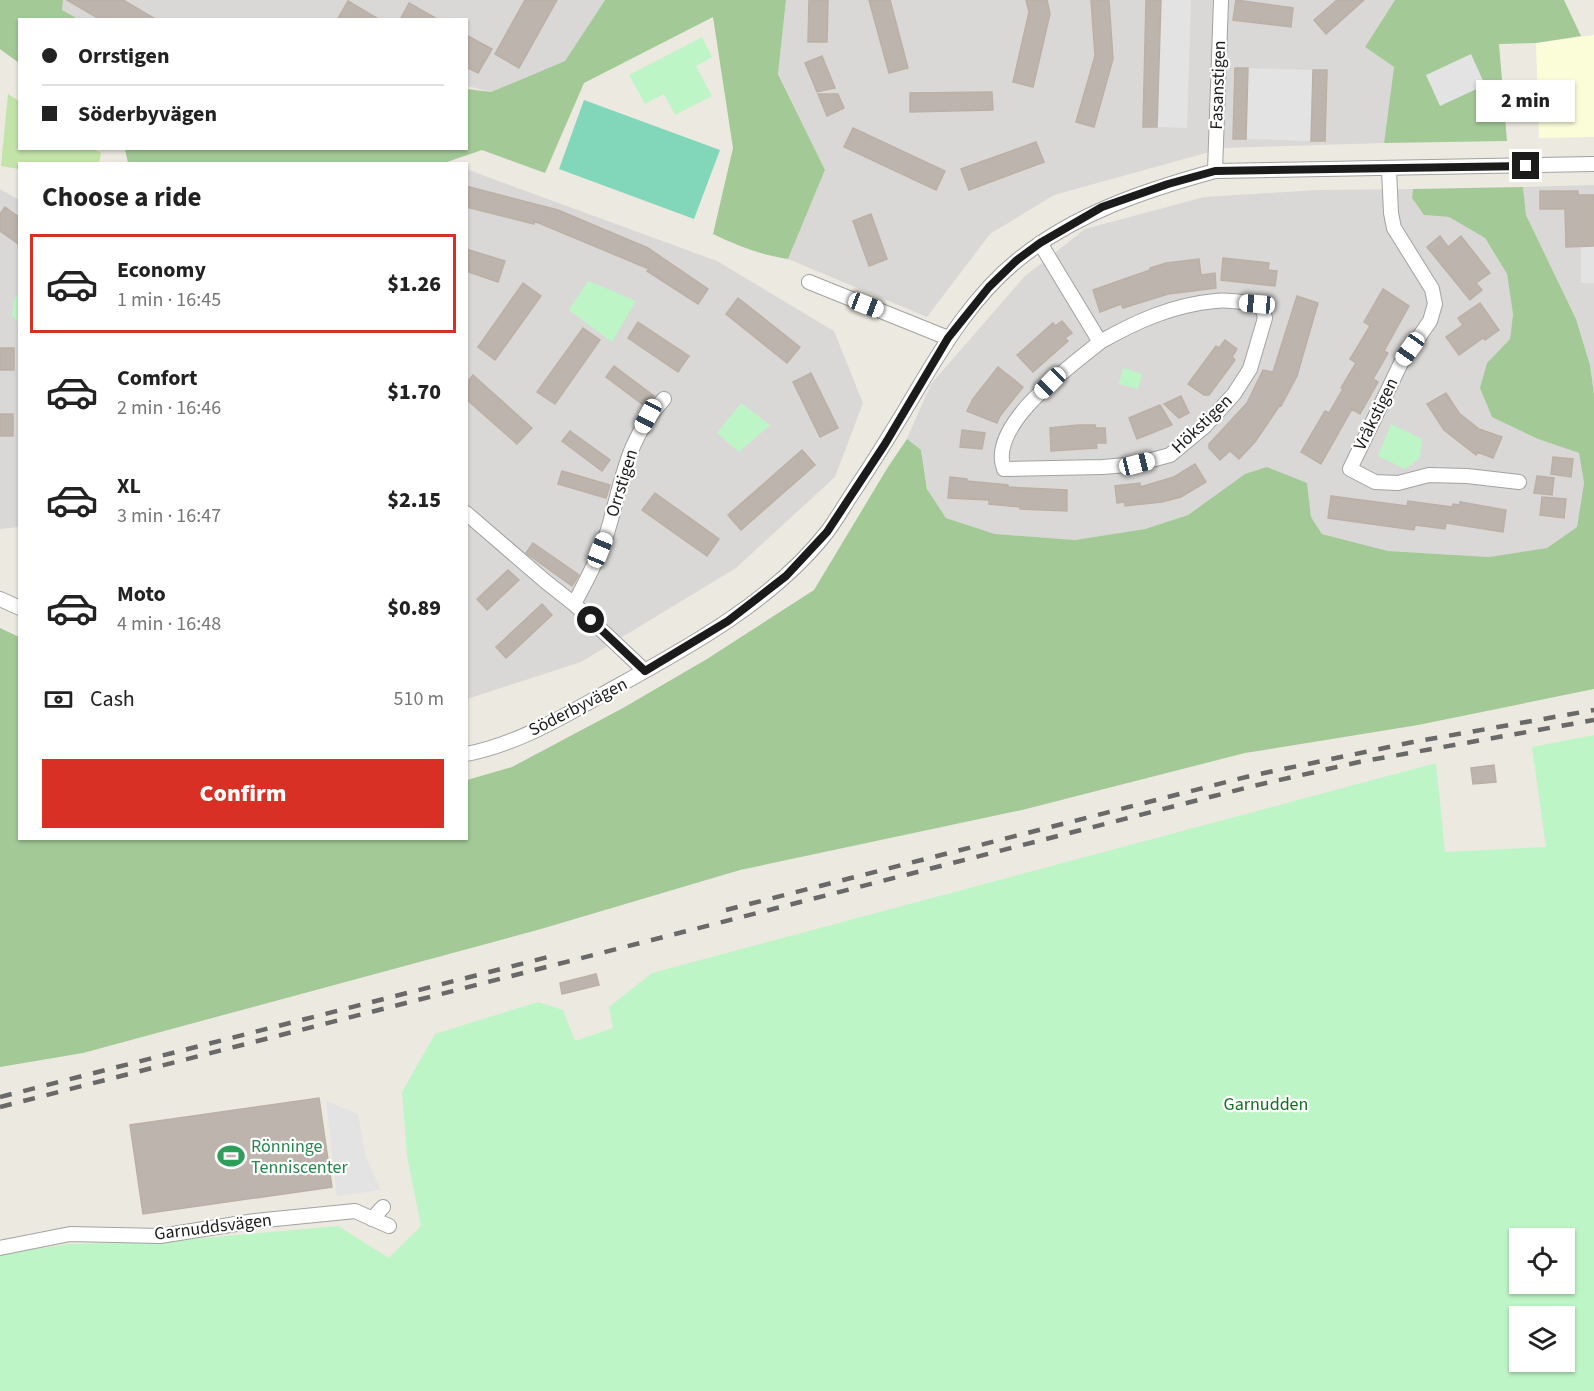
<!DOCTYPE html>
<meta charset="utf-8">
<style>
:root{--surface:#fff;--page:#f6f6f6;--text:#222;--muted:#767676;--line:#e0e0e0;--accent:#d93025}
body{margin:0;font-family:"Source Sans 3",sans-serif;background:var(--page);color:var(--text);height:100vh;display:flex;flex-direction:column;font-size:22px;white-space:nowrap}
*{box-sizing:border-box;margin:0}
p{font-size:20px;color:var(--muted)}
.icon{flex:none;width:33px;height:33px;fill:none;stroke:currentColor;stroke-width:2;stroke-linecap:round;stroke-linejoin:round}
.map{position:relative;flex:1;overflow:hidden}
.drawer{position:absolute;left:18px;top:162px;width:450px;height:678px;display:flex;flex-direction:column;background:var(--surface);border-radius:0px;box-shadow:0 2px 4px #0004}
.drawer>*{flex:none}
.banner{position:absolute;left:18px;top:18px;width:450px;height:132px;border-radius:0px;box-shadow:0 2px 4px #0004;display:grid;align-content:center;height:132px;padding:0 24px;background:var(--surface)}
.tools{position:absolute;left:1509px;top:1228px;display:grid;gap:12px}
.tools a{display:grid;place-items:center;width:66px;height:66px;border-radius:0px;background:var(--surface);box-shadow:0 2px 4px #0004;font-size:30px}
.end{position:absolute;width:27px;height:27px;margin:-14px;border:8px solid #1b1b1b;background:#fff;box-shadow:0 0 0 3px #fff}
.from{border-radius:50%}
.bubble{position:absolute;height:42px;border-radius:0px;background:var(--surface);box-shadow:0 2px 4px #0004;font-size:20px;font-weight:800;line-height:42px;text-align:center}
.car{position:absolute;width:18px;height:36px;margin:-18px -9px;border-radius:8px;box-shadow:0 0 4px 2px #0007;background:linear-gradient(#fff 24%,#345 0 40%,#fff 0 76%,#345 0 86%,#fff 0)}
.banner b{display:flex;align-items:center;gap:21px;height:57px;font-size:22px}
.banner b+b{border-top:2px solid var(--line)}
.banner i{width:15px;height:15px;background:var(--text)}
ul{padding:0;list-style:none}
li{display:flex;align-items:center;gap:18px;height:99px;margin:0 12px 9px;padding:0 12px;border:3px solid transparent;border-radius:0px}
li div{flex:1}
li b{display:block;font-size:22px}
li em{font-style:normal;font-weight:800}
li.current{border-color:var(--accent)}
li>.icon{width:54px;height:54px;stroke-width:1.5}
h2{padding:0 24px;font-size:27px;line-height:72px}
.pay{display:flex;align-items:center;gap:15px;height:66px;padding:0 24px;font-size:22px}
.pay p{margin-inline-start:auto}
.button{display:flex;gap:12px;margin-top:auto;padding:12px 24px}
.button a{flex:1;height:69px;border-radius:0px;background:var(--accent);color:#fff;font-size:24px;font-weight:800;line-height:69px;text-align:center}
.map>svg:first-child{display:block}
.residential{fill:#d9d8d7}
.education{fill:#fafdd8}
.grass{fill:#c2e4a8}
.forest{fill:#a3c997}
.park{fill:#bef5c6;fill-rule:evenodd}
.pitch{fill:#82d7bb}
.parking{fill:#e3e3e3}
.building{fill:#bcb4ad;stroke:#bcb0a4;stroke-width:1.5}
.lines{fill:none;stroke-linecap:round;stroke-linejoin:round}
.minor-casing{stroke:#a2a2a2;stroke-width:16}
.minor{stroke:#fff;stroke-width:14}
.rail{stroke:#696969;stroke-width:4.5;stroke-dasharray:12 12;stroke-linecap:butt}
.route{stroke:#1b1b1b;stroke-width:8}
.labels{text-anchor:middle;dominant-baseline:central;stroke-width:4.5;stroke-linejoin:round;paint-order:stroke}
.street-label{font-size:18px;fill:#1b1b1b;stroke:#fff}
.park-label{font-size:18px;fill:#11701f;stroke:#fff}
.leisure-label{font-size:18px;fill:#27864d;stroke:#fff;text-anchor:start}
</style>
<div class="map">
<svg width="1594" height="1391" viewBox="0 0 1594 1391">
<rect width="100%" height="100%" fill="#ece9e0"/>
<path class="residential" d="M63,0H605L565,61L491,92L467,86L466,20H78L61,10Z
M786,0H1395L1365,47L1394,67L1384,143L1224,148L1054,195L990,234L927,317L788,259L825,170L778,73Z
M466,169L717,261L834,331L863,403L835,477L736,568L581,662L467,699Z
M1594,185V394L1590,365L1576,319L1526,215L1523,187Z
M0,189L19,200L20,527L0,529Z
M1413,189L1412,198L1424,215L1449,217L1485,238L1507,274L1513,313L1510,339L1487,363L1538,439L1579,453L1584,483L1577,527L1547,548L1489,557L1388,551L1322,534L1311,517L1307,483L1245,474L1188,515L1145,529L1075,540L995,534L946,518L928,491L921,450L905,443L931,384L1025,276L1085,229L1204,197L1317,190Z"/>
<path class="education" d="M1594,35V137L1539,138L1536,43Z"/>
<path class="grass" d="M8,94L19,101L20,148L93,149L101,153L99,163L20,164L19,169L1,166Z"/>
<path class="forest" d="M0,0H63L62,10L78,19L20,20L19,63L0,49Z
M605,0H786L778,74L825,170L788,259C761,255 738,246 713,234L733,148L713,17L584,83L545,173L482,150L441,164L128,163L125,149L466,148L467,89L491,92L565,61Z
M1395,0H1564L1581,36L1536,43L1499,44L1507,141L1384,143L1394,67L1365,47Z
M1523,187L1526,215L1576,319L1590,365L1594,394V689L1418,725L1245,753L1022,810L740,870L541,929L83,1053L0,1067V628L19,637L20,838H466L467,780L512,767L623,708L707,659L814,590L888,467L907,439L921,450L927,489L946,518L995,534L1075,540L1145,529L1188,515L1245,474L1267,467L1307,483L1311,517L1322,534L1388,551L1489,557L1547,548L1577,527L1584,483L1579,453L1538,439L1492,417L1480,388L1487,363L1510,339L1513,314L1507,274L1485,238L1449,217L1424,215L1412,198L1413,189Z"/>
<path class="park" d="M702,37L712,57L696,66L712,96L675,115L664,94L645,104L629,75Z
M588,281L636,301L612,342L569,310Z
M19,294V322L12,316L15,297Z
M1123,368L1142,374L1138,389L1119,384Z
M741,403L770,425L739,452L717,433Z
M1391,424L1422,439L1420,458L1405,469L1378,456Z
M1594,735V1391H0V1254L70,1244L159,1242L338,1226L389,1258L421,1226L407,1156L402,1092L435,1034L538,1002L563,1010L575,1041L613,1028L609,1007L652,973L1436,763L1445,852L1546,847L1532,747ZM1520,1239H1564V1284H1520ZM1520,1317H1564V1362H1520Z"/>
<path class="pitch" d="M584,100L720,150L694,219L559,169Z"/>
<path class="parking" d="M1161,0H1191L1187,128L1157,127Z
M1471,54L1485,85L1440,106L1426,75Z
M1248,68L1313,70L1311,141L1246,139Z
M1581,246H1594V283H1581Z
M326,1101L358,1114L366,1158L381,1190L337,1196Z"/>
<path class="building" d="M67,0H123L157,20H101Z
M525,0H557L519,68L495,54Z
M809,0H828L827,42H808Z
M869,0H890L908,68L889,73Z
M1026,0H1047L1050,14L1033,87L1013,82L1029,12Z
M1091,0H1109L1113,59L1094,127L1076,122L1095,56Z
M1146,0H1161L1157,127H1143Z
M1236,0L1293,8L1291,27L1233,20Z
M1337,0H1364L1326,34L1314,20Z
M348,1L380,20H337Z
M409,3L439,20H400Z
M466,35L492,49L478,73L466,67Z
M822,56L835,88L817,92L805,63Z
M1235,68H1248L1246,139H1233Z
M1313,70H1327L1325,141H1311Z
M992,92L993,110L910,112V93Z
M818,94H838L844,108L827,116Z
M853,128L945,171L936,190L844,147Z
M1036,142L1044,162L969,190L961,169Z
M466,186L558,210L648,248L708,289L698,304L647,271L649,269L534,221V224L466,207Z
M1540,191H1578V195H1594V246L1566,247L1565,209H1540Z
M5,207L20,218V245L0,231V214Z
M871,214L887,259L869,266L853,221Z
M1440,236L1448,247L1461,236L1490,273L1476,283L1482,290L1470,300L1427,247Z
M466,249L505,261L498,282L466,271Z
M1223,258L1269,263L1268,270L1277,271L1275,286L1221,280Z
M1199,259L1201,275L1215,273L1216,288L1168,294L1123,308L1121,304L1100,312L1093,290L1150,270V268L1166,263Z
M523,283L541,296L495,360L478,347Z
M1383,289L1409,306L1384,351L1388,353L1373,379L1378,382L1360,414L1352,409L1321,464L1301,452L1325,411L1329,413L1343,389L1341,388L1356,363L1350,359L1370,326L1364,322Z
M1297,296L1318,303L1297,376L1281,406L1280,405L1255,442L1239,459L1230,451L1220,460L1209,448V444L1247,403L1263,370L1273,372Z
M738,298L800,347L787,363L726,314Z
M1480,303L1499,330L1485,340L1483,338L1459,355L1446,337L1463,325L1458,318Z
M1062,321L1072,333L1065,338L1068,341L1033,372L1017,355L1053,323L1055,326Z
M638,322L689,356L678,372L628,338Z
M583,328L600,340L555,404L537,392Z
M1225,340L1237,349L1232,357L1235,360L1209,395H1204L1188,384L1216,346L1219,348Z
M0,348H14V370H0Z
M614,366L654,396L646,407L606,377Z
M998,367L1023,387L1000,416L997,423L967,411L973,399Z
M811,373L838,428L820,437L793,382Z
M473,375L532,428L517,444L466,399V383Z
M1446,393L1459,413L1479,429L1502,437L1493,458L1477,452L1476,455L1444,430L1427,404Z
M1181,396L1189,413L1179,418L1164,404Z
M1160,405L1172,425L1137,439L1129,418Z
M0,414H13V436H0Z
M1078,425H1095L1096,428H1105L1106,443H1096L1097,448L1051,451L1050,428Z
M962,430L985,433L982,449L960,447Z
M570,431L610,460L602,471L562,441Z
M802,450L815,465L741,530L728,515Z
M1553,457L1573,459L1571,477L1551,474Z
M1195,464L1206,482L1181,497L1162,502L1125,506V502L1117,503L1115,486L1140,483V487L1174,477Z
M562,471L610,485L606,498L558,484Z
M1537,476L1554,478L1552,495L1534,493Z
M950,477L967,479V481L1008,485V487L1067,490V511L1020,509V507L989,504V500L948,498Z
M655,493L719,539L707,556L642,510Z
M1331,496L1407,506L1408,501L1452,507L1453,504L1460,505V502L1506,510L1503,532L1446,523L1445,529L1415,525L1414,530L1328,518Z
M1542,497L1566,499L1564,518L1540,515Z
M533,543L579,575L572,586L526,553Z
M508,570L519,580L487,610L477,599Z
M542,604L552,615L506,658L496,647Z
M1494,765L1496,782L1473,784L1471,768Z
M596,974L599,985L562,994L560,983Z
M319,1098L332,1187L143,1214L130,1125Z"/>
<g class="lines">
<defs>
<path id="minor" d="M1389,169L1391,213L1394,228L1432,289L1435,304L1430,321L1401,363L1350,469L1375,482L1398,483L1429,475L1467,476L1519,482
M1215,171L1221,0
M1040,243L1100,342C1071,366 987,425 1004,469L1103,467L1137,464L1170,455L1205,426L1234,394L1250,369L1265,318L1263,310L1257,304C1244,303 1228,299 1215,301C1173,305 1137,321 1100,342
M809,282L948,338
M466,513L545,581L574,604L645,671
M0,599L20,608
M574,604C586,581 599,558 607,533C623,481 625,441 664,399
M466,754C519,744 568,714 614,688C689,647 774,600 827,532C837,519 845,504 854,491C876,458 897,424 917,390C945,343 975,294 1019,259C1076,213 1146,190 1215,171L1594,164
M372,1219L383,1207
M0,1248L70,1234L160,1236L255,1221L355,1211L389,1226"/>
</defs>
<use href="#minor" class="minor-casing"/>
<use href="#minor" class="minor"/>
<path class="rail" d="M726,910L1250,776L1413,742L1594,710
M0,1097L552,956
M0,1107L1253,786L1359,762L1594,720"/>
</g>
<g class="lines">
<path class="route" d="M591,620L645,671L728,621L786,576L827,532L885,444L948,338L989,287L1017,260L1040,243L1102,207L1168,184L1215,171L1526,166"/>
</g>
<defs>
<symbol id="stadium-bare" viewBox="-9 -9 18 18"><path d="M0-5a6.5 5 0 1 0 0 10a6.5 5 0 1 0 0-10ZM-3.5-1.8h7v3.6h-7Z" fill="#2e9e5b" stroke="#fff" stroke-width="2.5" paint-order="stroke"/></symbol>
</defs>
<g fill-rule="evenodd">
<use href="#stadium-bare" x="212" y="1137" width="38" height="38"/>
</g>
<g class="labels">
<g class="street-label">
<text transform="translate(1218 85) rotate(-88)">Fasanstigen</text>
<text transform="translate(1376 414) rotate(-64)">Vråkstigen</text>
<text transform="translate(1202 424) rotate(-44)">Hökstigen</text>
<text transform="translate(622 483) rotate(-73)">Orrstigen</text>
<text transform="translate(578 707) rotate(-27)">Söderbyvägen</text>
<text transform="translate(213 1227) rotate(-7)">Garnuddsvägen</text>
</g>
<g class="park-label">
<text x="1266" y="1104">Garnudden</text>
</g>
<g class="leisure-label">
<text x="251" y="1146">Rönninge<tspan x="251" dy="21">Tenniscenter</tspan></text>
</g>
</g>
</svg>
<div class="tools">
<a><svg class="icon" aria-label="locate" viewBox="0 0 24 24"><circle cx="12" cy="12" r="6"/><path d="M12 2v4M12 18v4M2 12h4M18 12h4"/></svg></a>
<a><svg class="icon" aria-label="layers" viewBox="0 0 24 24"><path d="M12 4l9 5-9 5-9-5zM3 14l9 5 9-5"/></svg></a>
</div>
<i class="end from" style="left:591px;top:620px"></i>
<i class="end" style="left:1526px;top:166px"></i>
<div class="bubble" style="left:1476px;top:80px;width:99px">2 min</div>
<i class="car" style="left:1257px;top:304px;rotate:275deg"></i>
<i class="car" style="left:866px;top:305px;rotate:111deg"></i>
<i class="car" style="left:1410px;top:349px;rotate:215deg"></i>
<i class="car" style="left:1050px;top:383px;rotate:225deg"></i>
<i class="car" style="left:648px;top:416px;rotate:208deg"></i>
<i class="car" style="left:1137px;top:464px;rotate:76deg"></i>
<i class="car" style="left:600px;top:550px;rotate:22deg"></i>
<div class="banner">
<b><i class="from"></i>Orrstigen</b>
<b><i></i>Söderbyvägen</b>
</div>
<section class="drawer">
<h2>Choose a ride</h2>
<ul>
<li class="current"><svg class="icon" aria-label="car" viewBox="0 0 24 24"><path d="M5 17H2v-5l4-1 3-4h7l3 4 3 1v5h-3M9 17h6M6 11h13"/><circle cx="7" cy="17" r="2"/><circle cx="17" cy="17" r="2"/></svg><div><b>Economy</b><p>1 min · 16:45</p></div><em>$1.26</em></li>
<li><svg class="icon" aria-label="car" viewBox="0 0 24 24"><path d="M5 17H2v-5l4-1 3-4h7l3 4 3 1v5h-3M9 17h6M6 11h13"/><circle cx="7" cy="17" r="2"/><circle cx="17" cy="17" r="2"/></svg><div><b>Comfort</b><p>2 min · 16:46</p></div><em>$1.70</em></li>
<li><svg class="icon" aria-label="car" viewBox="0 0 24 24"><path d="M5 17H2v-5l4-1 3-4h7l3 4 3 1v5h-3M9 17h6M6 11h13"/><circle cx="7" cy="17" r="2"/><circle cx="17" cy="17" r="2"/></svg><div><b>XL</b><p>3 min · 16:47</p></div><em>$2.15</em></li>
<li><svg class="icon" aria-label="car" viewBox="0 0 24 24"><path d="M5 17H2v-5l4-1 3-4h7l3 4 3 1v5h-3M9 17h6M6 11h13"/><circle cx="7" cy="17" r="2"/><circle cx="17" cy="17" r="2"/></svg><div><b>Moto</b><p>4 min · 16:48</p></div><em>$0.89</em></li>
</ul>
<div class="pay"><svg class="icon" aria-label="cash" viewBox="0 0 24 24"><path d="M3 7h18v10H3z"/><circle cx="12" cy="12" r="2"/></svg>Cash<p>510 m</p></div>
<div class="button"><a>Confirm</a></div>
</section>
</div>
